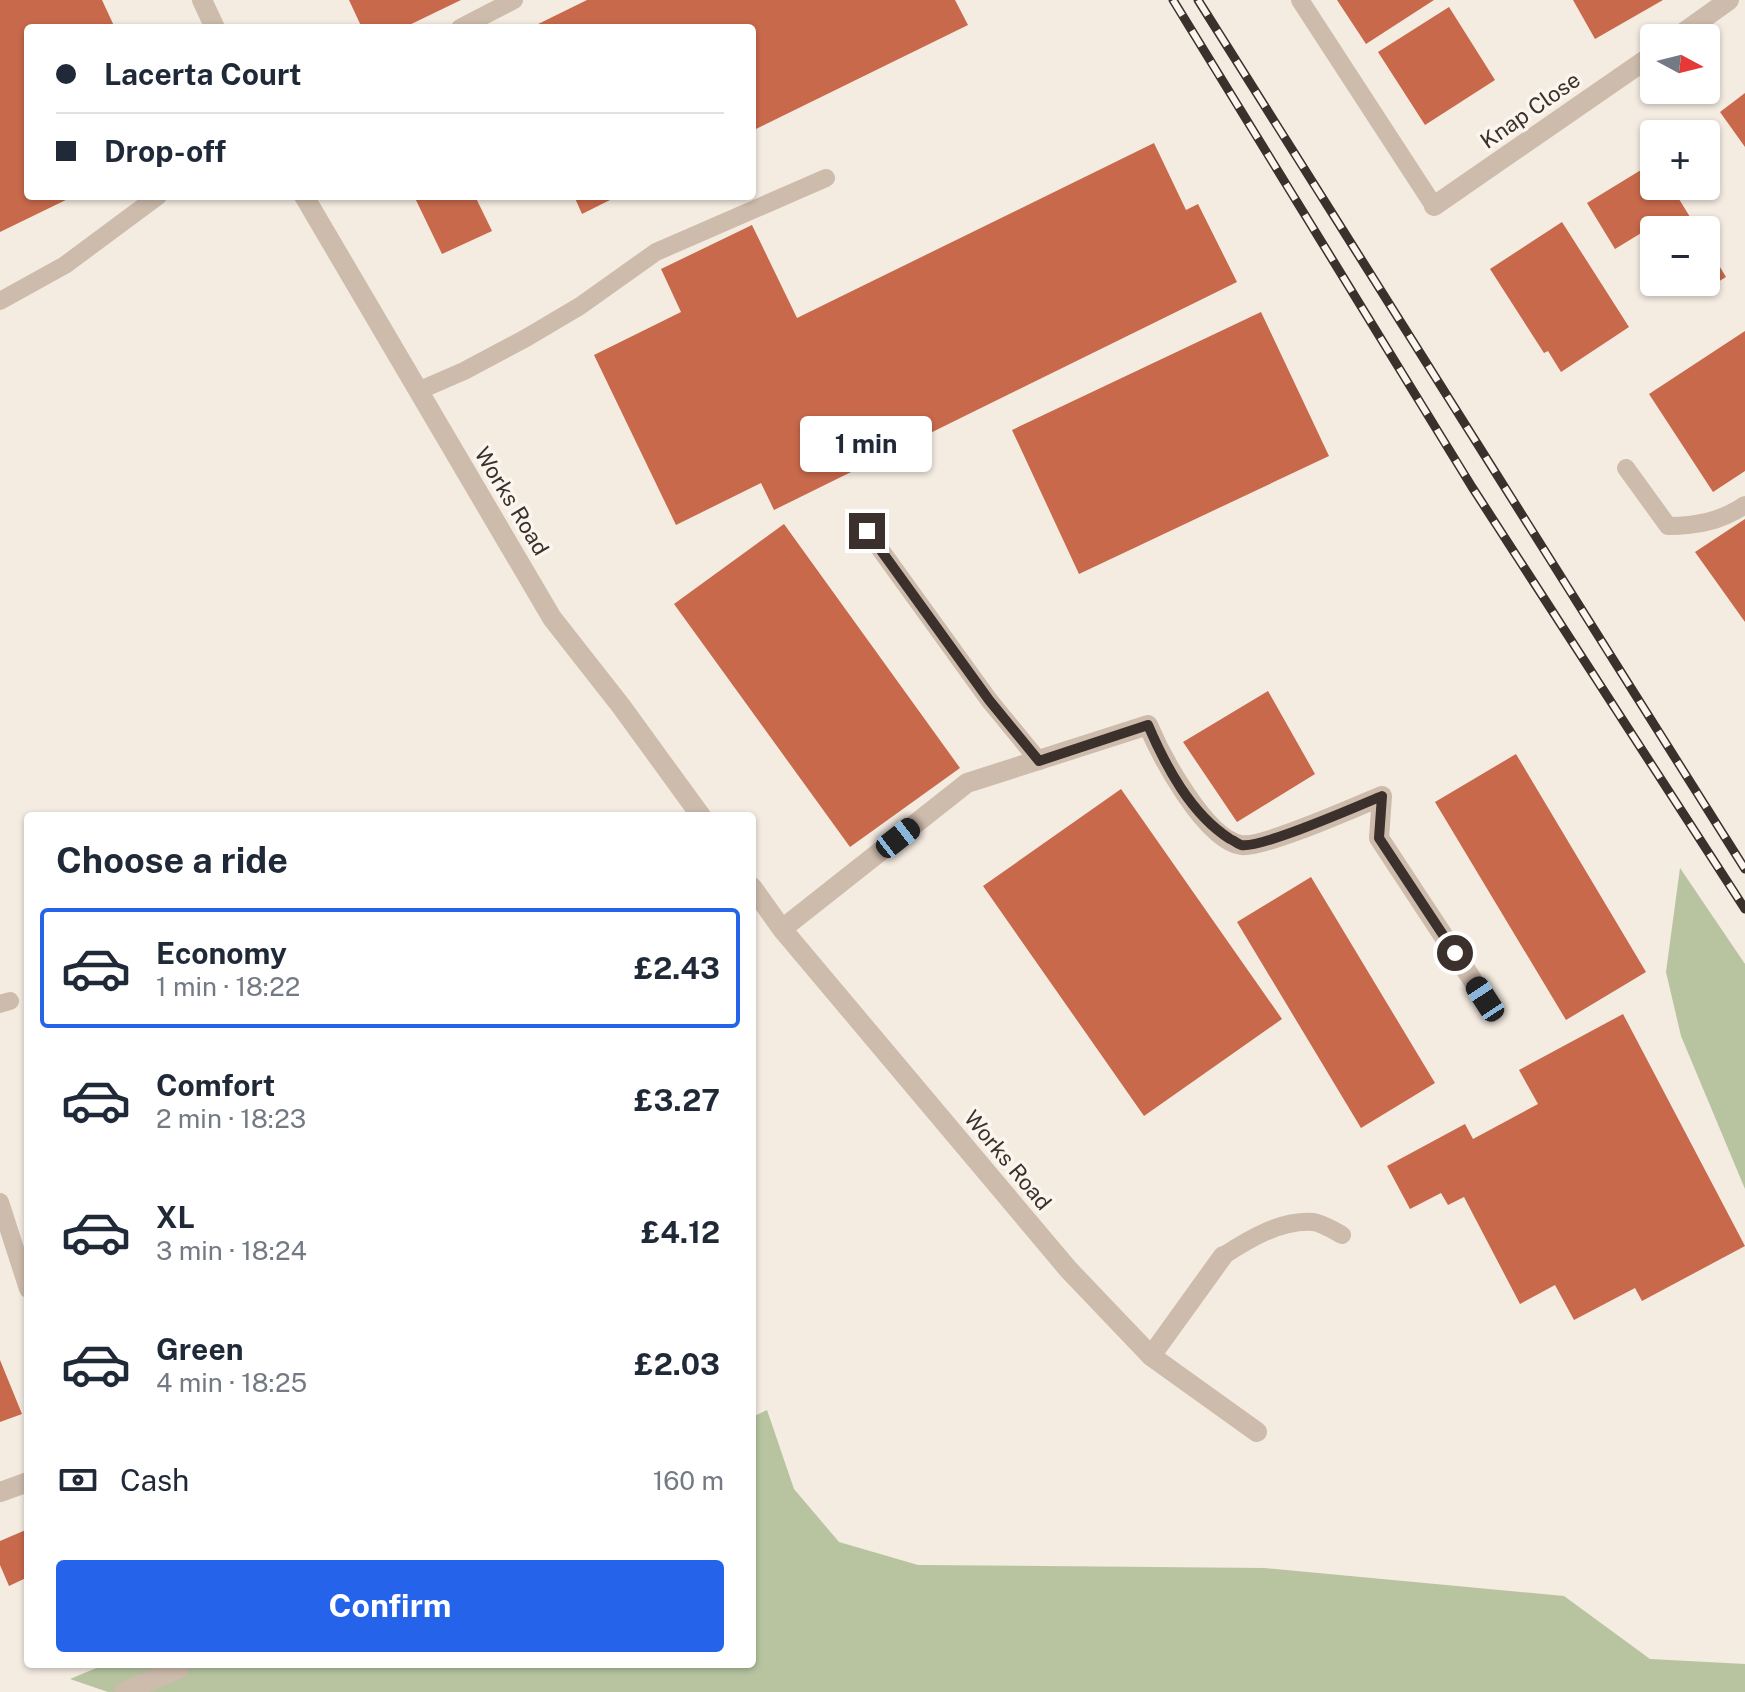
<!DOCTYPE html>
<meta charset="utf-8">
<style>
:root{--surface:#fff;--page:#f6f6f7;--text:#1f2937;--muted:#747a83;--line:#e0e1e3;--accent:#2563eb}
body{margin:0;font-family:"Public Sans",sans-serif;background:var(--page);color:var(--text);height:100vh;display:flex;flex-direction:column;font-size:30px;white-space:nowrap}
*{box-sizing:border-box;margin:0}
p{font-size:26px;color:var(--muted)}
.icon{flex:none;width:44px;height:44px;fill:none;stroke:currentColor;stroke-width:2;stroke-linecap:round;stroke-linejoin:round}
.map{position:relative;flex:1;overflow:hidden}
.sheet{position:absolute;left:24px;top:812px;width:732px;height:856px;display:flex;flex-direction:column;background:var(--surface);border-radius:8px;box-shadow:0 2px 6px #0004}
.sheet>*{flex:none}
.banner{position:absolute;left:24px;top:24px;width:732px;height:176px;border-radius:8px;box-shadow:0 2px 6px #0004;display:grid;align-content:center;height:176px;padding:0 32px;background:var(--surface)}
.needle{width:52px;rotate:97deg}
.fabs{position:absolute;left:1640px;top:24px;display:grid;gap:16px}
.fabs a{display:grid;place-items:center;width:80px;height:80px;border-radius:8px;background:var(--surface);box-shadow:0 2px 6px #0004;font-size:40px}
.end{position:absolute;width:36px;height:36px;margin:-18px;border:10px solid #3b302b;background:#fff;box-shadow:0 0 0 4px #fff}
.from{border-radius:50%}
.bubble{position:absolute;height:56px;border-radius:8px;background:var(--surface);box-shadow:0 2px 6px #0004;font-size:26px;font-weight:700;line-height:56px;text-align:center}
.car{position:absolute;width:24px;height:48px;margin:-24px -12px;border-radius:10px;box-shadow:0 0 6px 2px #0007;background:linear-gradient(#222 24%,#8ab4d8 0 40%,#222 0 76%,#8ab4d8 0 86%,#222 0)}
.banner b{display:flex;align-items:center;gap:28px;height:76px;font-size:30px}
.banner b+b{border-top:2px solid var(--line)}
.banner i{width:20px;height:20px;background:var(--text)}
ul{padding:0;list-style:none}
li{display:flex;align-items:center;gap:24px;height:120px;margin:0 16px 12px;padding:0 16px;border:4px solid transparent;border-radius:8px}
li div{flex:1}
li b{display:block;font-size:30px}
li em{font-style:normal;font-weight:700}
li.active{border-color:var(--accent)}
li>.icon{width:72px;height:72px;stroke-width:1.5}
h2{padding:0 32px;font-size:36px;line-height:96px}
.pay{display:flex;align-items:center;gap:20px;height:88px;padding:0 32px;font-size:30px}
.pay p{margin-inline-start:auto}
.action{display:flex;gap:16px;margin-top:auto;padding:16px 32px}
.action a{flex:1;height:92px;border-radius:8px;background:var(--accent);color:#fff;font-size:32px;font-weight:700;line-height:92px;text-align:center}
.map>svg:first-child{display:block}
.green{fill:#b8c4a0}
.building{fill:#c8694b}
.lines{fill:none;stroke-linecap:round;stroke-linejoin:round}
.lane{stroke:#cdbbac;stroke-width:18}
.street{stroke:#cdbbac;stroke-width:20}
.rail-casing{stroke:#3b302b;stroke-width:9}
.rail{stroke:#fbf5ee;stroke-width:6;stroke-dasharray:18;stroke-linecap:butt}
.route{stroke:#3b302b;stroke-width:10}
.labels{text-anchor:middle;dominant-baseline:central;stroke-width:7;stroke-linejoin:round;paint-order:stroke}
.street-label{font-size:22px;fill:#3b302b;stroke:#fbf5ee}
</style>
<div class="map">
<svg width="1745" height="1692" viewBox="0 0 1745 1692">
<rect width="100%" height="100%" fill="#f4ebe1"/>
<path class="green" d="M1680,868L1745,964V1189L1681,1036L1666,972Z
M767,1410L794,1489L839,1542L918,1565L1264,1568L1564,1596L1650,1659L1745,1664V1692H108L70,1679L106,1664H752V1417Z"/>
<path class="building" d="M0,0H102L115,28H28V196H74L0,232Z
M349,0H461L403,28H362Z
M587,0H955L968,25L752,131V28H530Z
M1337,0H1434L1366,44Z
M1573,0H1663L1595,39Z
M1449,7L1495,80L1425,125L1378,52Z
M1745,93V147L1720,112Z
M1154,143L1186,210L1198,204L1237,282L774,510L761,483L676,525L594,355L681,312L661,269L752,225L797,318Z
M1654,162V186H1671L1698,230H1659L1656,224L1615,249L1587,203Z
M414,196H475L492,231L442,254Z
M574,196H618L582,214Z
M1562,222L1629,327L1561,372L1548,351L1544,353L1490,269Z
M1706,244L1726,277L1698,294L1691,282H1706Z
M1261,312L1329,456L1079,574L1012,430Z
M1745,331V471L1713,492L1649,394Z
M1745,519V622L1695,552Z
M784,524L960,768L850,847L674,604Z
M1268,691L1315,774L1237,822L1183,742Z
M1516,754L1646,972L1566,1020L1435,802Z
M1121,789L1282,1019L1144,1116L983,886Z
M1311,877L1435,1083L1361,1128L1237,922Z
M1623,1014L1745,1246L1642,1301L1635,1288L1574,1320L1555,1285L1520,1304L1464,1197L1448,1205L1441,1193L1410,1209L1387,1166L1465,1124L1473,1139L1538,1104L1519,1070Z
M0,1360L22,1414L0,1422Z
M28,1529V1577L9,1586L0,1565V1541Z"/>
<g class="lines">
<path class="lane" d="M1300,0L1434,206
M460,28L514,0
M0,301L65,265L158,196
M418,391L464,371L526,338L580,306L656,252L826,178
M1626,468L1668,526C1697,526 1721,521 1745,505
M867,531L989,700L1039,761
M0,1004L10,1001
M0,1202L28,1289
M1223,1256C1249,1239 1280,1220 1313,1222C1322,1223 1333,1230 1342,1235"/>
<path class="street" d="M202,0L215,28
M1676,38L1729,0
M304,196L552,618L621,706L701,816
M1434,206L1654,54
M752,887L782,929L1068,1269L1151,1356L1257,1432
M782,929L967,783L1148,725C1161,756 1205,839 1241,845C1261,849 1358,806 1382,796L1379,838L1485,999
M1151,1356L1223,1256
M0,1492L28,1482
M124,1692L178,1669"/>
<defs>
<path id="rail" d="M1173,0L1472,487L1745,909
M1198,0L1745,869"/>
</defs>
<use href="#rail" class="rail-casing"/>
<use href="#rail" class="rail"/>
</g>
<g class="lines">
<path class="route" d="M867,531L989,700L1039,761L1148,725C1166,767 1191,814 1230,839C1231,839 1240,845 1241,845C1260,849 1358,806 1382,796L1379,838L1455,953"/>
</g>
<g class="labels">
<g class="street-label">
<text transform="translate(1530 110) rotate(-35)">Knap Close</text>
<text transform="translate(512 501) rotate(59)">Works Road</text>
<text transform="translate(1008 1160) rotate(50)">Works Road</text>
</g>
</g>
</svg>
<div class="fabs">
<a><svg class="needle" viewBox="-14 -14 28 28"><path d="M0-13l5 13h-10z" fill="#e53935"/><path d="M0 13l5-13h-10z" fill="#747a83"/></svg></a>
<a>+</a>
<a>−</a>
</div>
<i class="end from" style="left:1455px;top:953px"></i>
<i class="end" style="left:867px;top:531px"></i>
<div class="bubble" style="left:800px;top:416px;width:132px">1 min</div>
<i class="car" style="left:898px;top:838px;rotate:52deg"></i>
<i class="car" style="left:1485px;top:999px;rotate:327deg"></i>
<div class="banner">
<b><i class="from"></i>Lacerta Court</b>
<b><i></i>Drop-off</b>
</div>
<section class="sheet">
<h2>Choose a ride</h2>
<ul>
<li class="active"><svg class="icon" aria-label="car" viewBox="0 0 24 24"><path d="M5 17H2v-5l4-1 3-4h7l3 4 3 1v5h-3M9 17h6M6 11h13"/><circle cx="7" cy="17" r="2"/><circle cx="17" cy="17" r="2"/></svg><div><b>Economy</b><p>1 min · 18:22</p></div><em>£2.43</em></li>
<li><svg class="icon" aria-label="car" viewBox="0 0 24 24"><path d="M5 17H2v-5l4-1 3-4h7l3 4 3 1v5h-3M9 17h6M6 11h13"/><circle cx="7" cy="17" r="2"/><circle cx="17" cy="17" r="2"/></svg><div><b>Comfort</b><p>2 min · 18:23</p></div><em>£3.27</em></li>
<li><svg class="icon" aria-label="car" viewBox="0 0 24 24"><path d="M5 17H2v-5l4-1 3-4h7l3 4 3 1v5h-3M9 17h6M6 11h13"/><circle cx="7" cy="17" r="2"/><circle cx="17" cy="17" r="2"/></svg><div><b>XL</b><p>3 min · 18:24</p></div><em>£4.12</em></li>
<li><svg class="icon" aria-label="car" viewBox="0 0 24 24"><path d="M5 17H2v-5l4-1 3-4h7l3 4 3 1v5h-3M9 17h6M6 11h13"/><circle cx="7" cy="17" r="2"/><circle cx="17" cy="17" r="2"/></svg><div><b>Green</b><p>4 min · 18:25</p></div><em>£2.03</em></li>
</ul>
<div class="pay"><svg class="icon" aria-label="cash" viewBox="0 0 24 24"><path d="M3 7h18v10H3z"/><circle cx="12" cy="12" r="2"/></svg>Cash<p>160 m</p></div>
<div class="action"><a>Confirm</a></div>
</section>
</div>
